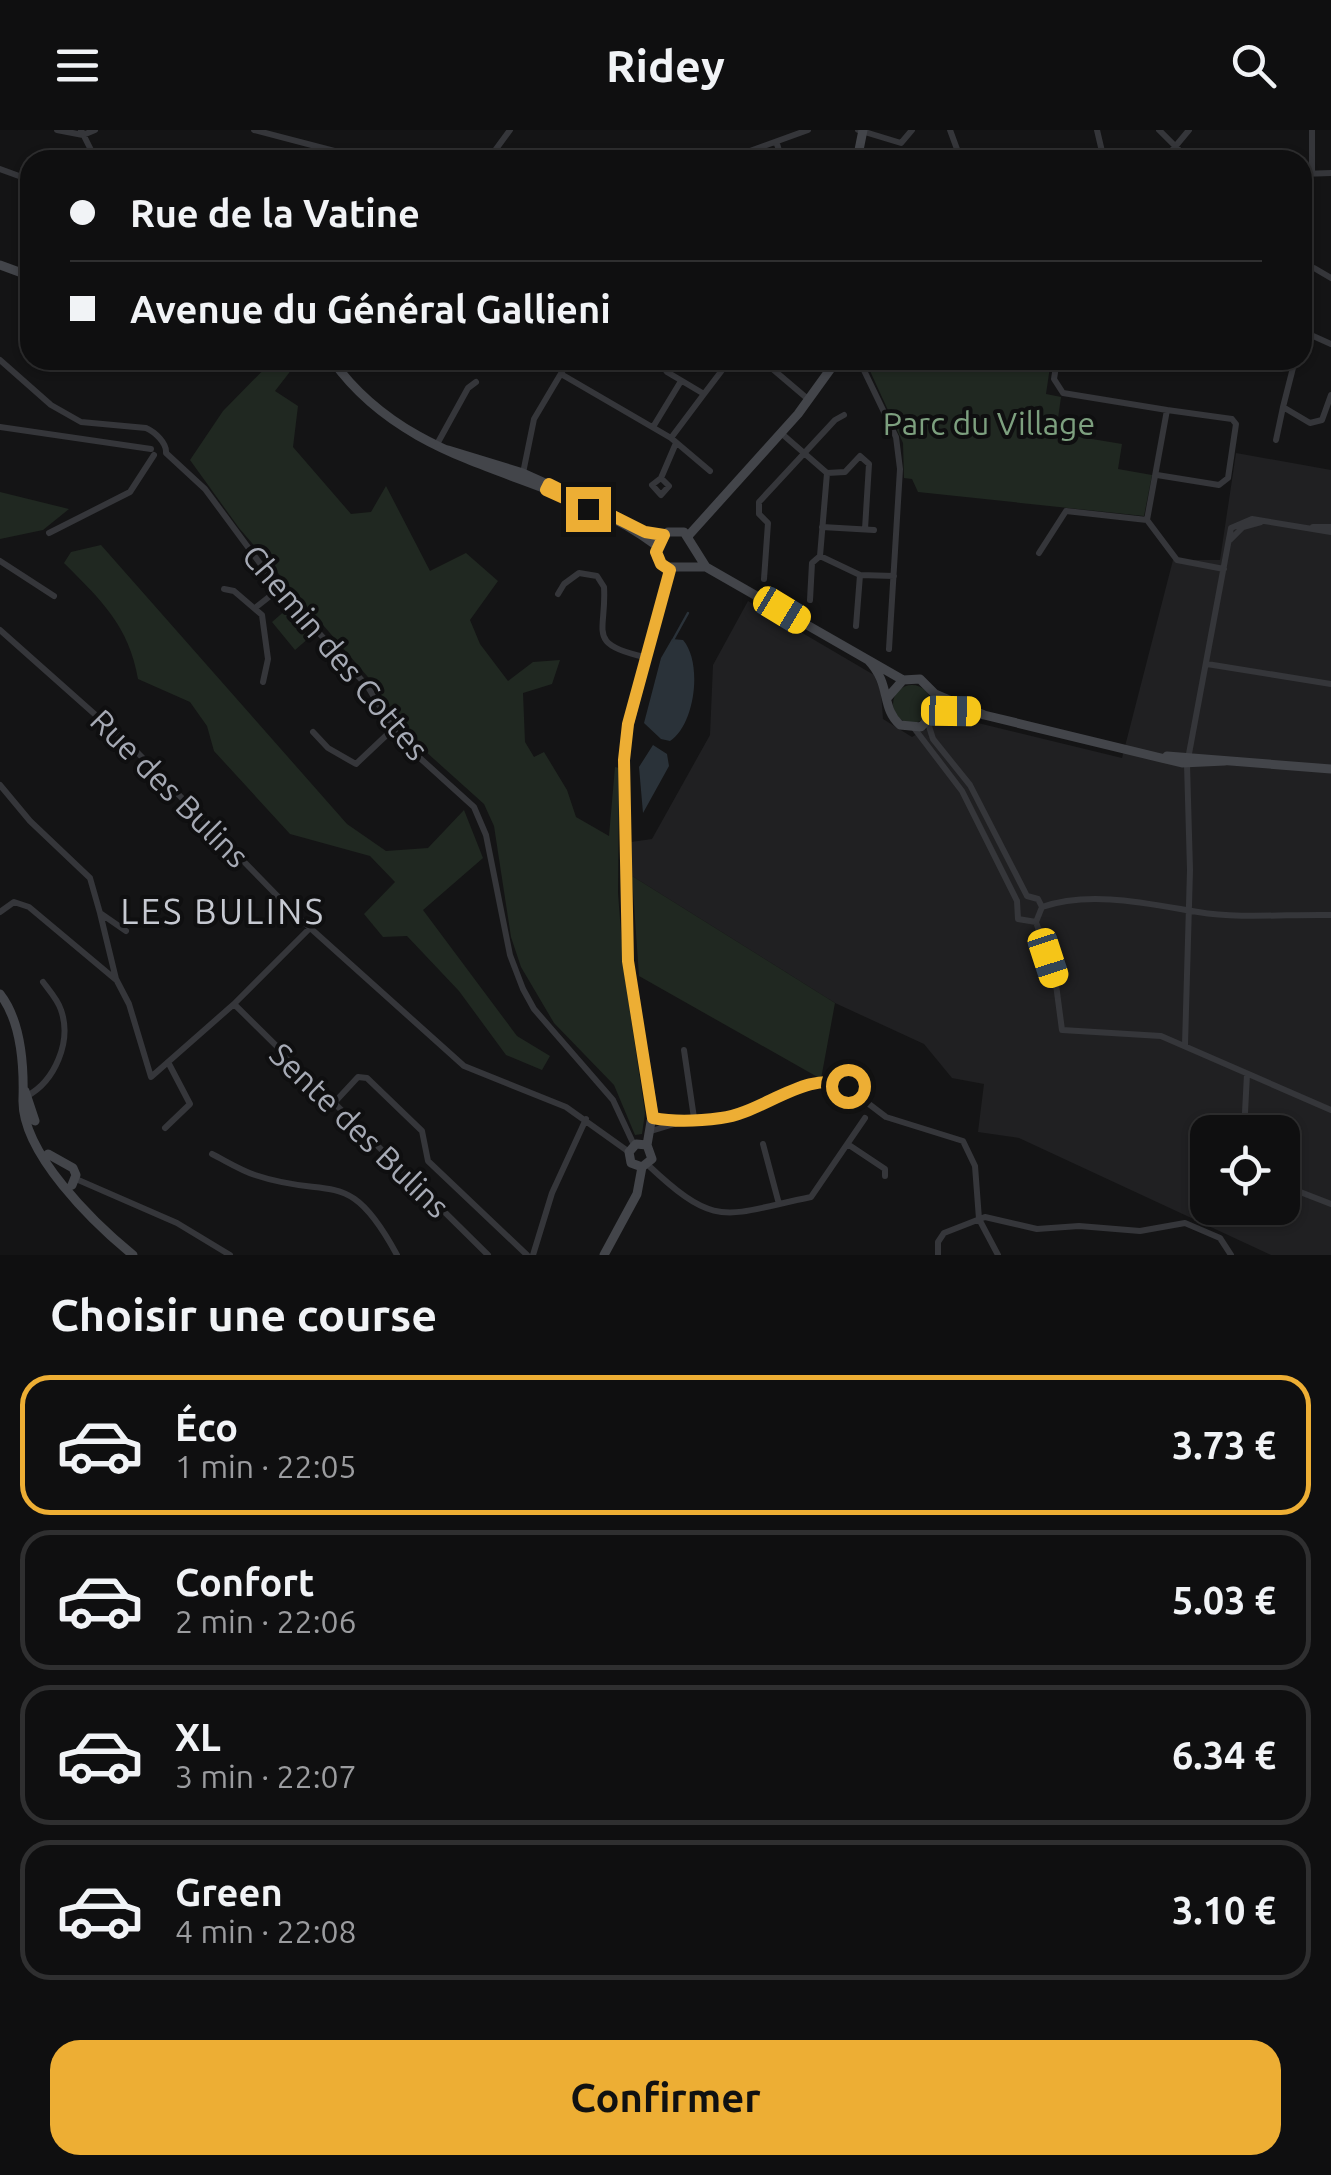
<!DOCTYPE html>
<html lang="fr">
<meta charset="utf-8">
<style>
:root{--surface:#0f0f10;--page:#1d1d1e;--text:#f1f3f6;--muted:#9b9c9f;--line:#2f2f30;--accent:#edae34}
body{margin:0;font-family:Ubuntu,sans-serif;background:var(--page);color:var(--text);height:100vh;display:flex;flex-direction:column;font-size:38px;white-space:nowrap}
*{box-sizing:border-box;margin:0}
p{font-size:32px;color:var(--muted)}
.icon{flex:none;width:55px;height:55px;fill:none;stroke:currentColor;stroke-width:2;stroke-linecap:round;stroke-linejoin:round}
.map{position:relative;height:1125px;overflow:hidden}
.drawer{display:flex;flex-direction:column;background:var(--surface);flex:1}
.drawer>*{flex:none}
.banner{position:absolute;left:20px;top:20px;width:1292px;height:220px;border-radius:30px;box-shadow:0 2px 8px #0004,0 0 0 2px var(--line);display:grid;align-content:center;height:220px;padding:0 50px;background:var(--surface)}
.controls{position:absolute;left:1190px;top:985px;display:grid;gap:20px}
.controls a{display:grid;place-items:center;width:110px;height:110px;border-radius:20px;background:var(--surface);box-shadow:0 2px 8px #0004,0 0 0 2px var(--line);font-size:50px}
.end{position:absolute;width:45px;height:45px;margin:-22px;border:12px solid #edae34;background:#111;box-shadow:0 0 0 5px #111}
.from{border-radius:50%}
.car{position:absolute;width:30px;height:60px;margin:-30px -15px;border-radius:12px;box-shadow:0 0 8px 2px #0007;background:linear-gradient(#f5c518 24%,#345 0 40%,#f5c518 0 76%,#345 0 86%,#f5c518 0)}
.banner b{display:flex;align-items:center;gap:35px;height:95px;font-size:38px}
.banner b+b{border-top:2px solid var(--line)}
.banner i{width:25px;height:25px;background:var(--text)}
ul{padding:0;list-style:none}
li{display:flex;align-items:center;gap:30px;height:140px;margin:0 20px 15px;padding:0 30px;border:5px solid var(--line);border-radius:30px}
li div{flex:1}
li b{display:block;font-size:38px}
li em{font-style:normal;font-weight:600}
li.selected{border-color:var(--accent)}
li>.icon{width:90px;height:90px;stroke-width:1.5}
h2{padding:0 50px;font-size:45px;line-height:120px}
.button{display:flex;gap:20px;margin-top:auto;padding:20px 50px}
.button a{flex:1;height:115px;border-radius:30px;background:var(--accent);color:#111;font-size:40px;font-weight:600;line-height:115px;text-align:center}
header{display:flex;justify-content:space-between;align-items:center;height:130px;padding:0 50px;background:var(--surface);font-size:45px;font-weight:600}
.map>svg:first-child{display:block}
.built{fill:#202022;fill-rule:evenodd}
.green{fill:#202821}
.water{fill:#2a3239}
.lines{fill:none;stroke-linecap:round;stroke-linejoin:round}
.stream{stroke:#2a3239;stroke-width:2.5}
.street{stroke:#35363a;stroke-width:6}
.secondary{stroke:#43454a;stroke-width:9}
.route{stroke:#edae34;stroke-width:12}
.labels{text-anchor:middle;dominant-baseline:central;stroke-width:8;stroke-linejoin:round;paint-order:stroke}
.park-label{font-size:32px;fill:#7da07f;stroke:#0f0f10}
.street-label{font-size:32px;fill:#a6aab5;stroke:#0f0f10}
.neighbourhood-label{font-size:35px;letter-spacing:2.5px;fill:#c6c9d1;stroke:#0f0f10}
</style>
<header><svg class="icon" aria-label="menu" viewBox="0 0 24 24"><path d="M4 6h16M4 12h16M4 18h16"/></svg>Ridey<svg class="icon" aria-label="search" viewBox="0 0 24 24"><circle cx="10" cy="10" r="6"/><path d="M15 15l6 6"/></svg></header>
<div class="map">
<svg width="1331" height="1125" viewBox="0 0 1331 1125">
<rect width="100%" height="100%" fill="#141415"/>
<path class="built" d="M1236,323L1331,340V1125H1271L1019,1008L978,1002L984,954L952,948L924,914L835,873L632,746L631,712L652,709L710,605L713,535L748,471L874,545L881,562L883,589L912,607L949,586L1122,628L1173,430H1220ZM1208,1002H1282V1078H1208Z"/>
<path class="green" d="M273,230H299L275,261L298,276L293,317L351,384L371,382L386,356L430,441L466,423L498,451L470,490L480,514L508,551L533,532L560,530L552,554L523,563L525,612L534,627L544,622L567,660L576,687L609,706L615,637L619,638L618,763L624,841L645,983L642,1004L635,1005L614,955L554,893L521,837L511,807L494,696L484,674L405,603L374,554L239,398L190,330L223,281Z
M865,230H1051L1046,264L1061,267L1056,303L1122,314L1118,339L1152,345L1144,386L918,362L912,349L904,348L903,313Z
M0,362L69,379L43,400L0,409Z
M101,415L347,694L386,721L428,718L464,680L483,728L423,780L517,906L550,926L542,940L506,925L459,861L407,806L383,807L364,784L395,752L370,726L290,704L214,621L207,596L190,572L138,549C129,496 101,470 64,433L71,422Z
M287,479L310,507L295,520L272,492Z
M893 574a19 19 0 1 1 38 0a19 19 0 1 1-38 0Z
M632,746L835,873L821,949L639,846Z"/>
<path class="water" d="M672,509L683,510C703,533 695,595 670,611L661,609L644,593L661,528Z
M653,615L667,624L669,636L643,683L639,637Z"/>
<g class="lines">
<path class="stream" d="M673,510L688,483"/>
<path class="street" d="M57,0L83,5L95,0
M81,0L96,30
M254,0L369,30
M858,0L901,13L912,0
M950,0L961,30
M1097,0L1104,30
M1159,0L1189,30
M1312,0V44
M777,14L782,30
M488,30L510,0
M725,30L808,0
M1164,30L1189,0
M0,39L30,50
M1302,44L1331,43
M1302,139L1314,138L1331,148
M1302,201L1331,214
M0,230L51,275L81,292L146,298C155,302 167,313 166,323L205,359L279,459L368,557L400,610L474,677L486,705L510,825L523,859L534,879L613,970L634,1015
M658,230L667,242L704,264L726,235
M762,230L809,270
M859,230L896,307L900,339L889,519
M1057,230L1054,249L1063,263L1167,280L1147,390L1177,430L1224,439
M1295,230L1283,277L1310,293L1322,290L1331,265
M561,244L671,308L710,341
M0,297L151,319
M653,297L681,251
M781,303L827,343L820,426L860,445L894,446
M671,308L704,264
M1276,310L1283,277
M436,316L468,258L476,252
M523,343L534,289L569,230
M827,343L845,342L860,326L869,334L865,399
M1157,345L1219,355L1228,348L1236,294L1232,289L1167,280
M661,348L669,356L661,365L652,355L661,348L676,313
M822,397L874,400
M1313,397H1331
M49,403L130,362L154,325
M1230,410L1243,397L1261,392
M1039,423L1066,381L1147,390
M0,431L54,466
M764,449L768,393L759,384V372L835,290L844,285
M224,459L234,461L262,485L268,529L263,552
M558,464L564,454L579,443L597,446L604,457C607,502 585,514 645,527
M810,470L812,433L820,426
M255,478L279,459
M856,496L860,445
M0,500L135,620L298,787L464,936L566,977L629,1022
M1207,534L1331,554
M928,593L933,609L970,655L1027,766
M914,598L962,661L1017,771
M313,602L328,618L356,634L393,599
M1188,629L1231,398L1252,389L1331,402
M0,655L30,691L90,748L100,783
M1017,771L1018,789L1036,792L1042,777L1038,769L1027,766
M1042,777C1090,760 1150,774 1198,782C1240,789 1288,784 1331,785
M0,782L14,772L29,777L115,849
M1036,792L1055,847L1062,900L1161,906L1331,980
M126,801L100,783L116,849L129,874L151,947L234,874L310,798
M234,874L488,1125
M1185,915L1190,740L1187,634
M684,920L694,988
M27,966C55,951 72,911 61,880C58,870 49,860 43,852
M333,974L358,947L367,948L422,1001L428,1031L527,1125
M165,998L190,974L168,932
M651,1001L694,988H725L814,955L840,952L886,987L963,1011L975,1036L979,1089L998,1125
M1244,1002L1247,944
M763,1014L779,1074
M849,1015L885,1039V1046
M212,1024C226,1031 240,1040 255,1045C332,1071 348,1034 397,1125
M648,1035C717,1100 724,1085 811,1067L865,988
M76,1049L177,1093L230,1125
M1282,1055L1331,1074
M533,1125L552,1063L586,989
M938,1125V1112L944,1103L985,1087L1037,1099L1079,1096L1140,1101L1185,1093L1220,1108L1231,1125"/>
<path class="secondary" d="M857,30L863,0
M0,135L30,146
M332,230C414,345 554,338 657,416
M448,320L523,343L583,370
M689,405L798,284L837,230
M706,437H665L657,428L658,412L668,402H684L706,437L903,550
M868,530C892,555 880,577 900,595L921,597L936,581L935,564L920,549L903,550L888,567
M935,564L984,585L1182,633L1225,631
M933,587L969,582
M1167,626L1331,639
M0,864C21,891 24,936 23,969C21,1023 95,1094 133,1125
M25,961L35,991
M647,1015L653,980L628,831L624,630L629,595L670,440
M48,1024L73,1038L76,1045L72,1055
M642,1037L631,1033L629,1022L636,1014L647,1015
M642,1037L652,1029L647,1015
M604,1125L637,1064L642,1037"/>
</g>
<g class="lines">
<path class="route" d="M588,379L546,360L549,354L645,402L664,405L656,422L661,434L670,440L628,594L624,630L628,831L653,988C674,992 699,991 721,988C761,984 808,938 848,956"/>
</g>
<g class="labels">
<g class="park-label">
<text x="989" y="293">Parc du Village</text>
</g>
<g class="street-label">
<text transform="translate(336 522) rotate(50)">Chemin des Cottes</text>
<text transform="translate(170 658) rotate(45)">Rue des Bulins</text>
<text transform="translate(360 1000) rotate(44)">Sente des Bulins</text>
</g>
<g class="neighbourhood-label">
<text x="223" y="781">LES BULINS</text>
</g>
</g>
</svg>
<div class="controls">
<a><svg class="icon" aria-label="locate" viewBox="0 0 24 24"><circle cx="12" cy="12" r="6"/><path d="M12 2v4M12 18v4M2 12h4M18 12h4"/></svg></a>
</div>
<i class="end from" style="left:848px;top:956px"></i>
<i class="end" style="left:588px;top:379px"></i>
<i class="car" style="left:782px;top:480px;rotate:121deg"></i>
<i class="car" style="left:951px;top:581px;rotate:91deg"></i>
<i class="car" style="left:1048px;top:828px;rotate:162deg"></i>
<div class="banner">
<b><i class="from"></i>Rue de la Vatine</b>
<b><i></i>Avenue du Général Gallieni</b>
</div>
</div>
<section class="drawer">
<h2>Choisir une course</h2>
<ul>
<li class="selected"><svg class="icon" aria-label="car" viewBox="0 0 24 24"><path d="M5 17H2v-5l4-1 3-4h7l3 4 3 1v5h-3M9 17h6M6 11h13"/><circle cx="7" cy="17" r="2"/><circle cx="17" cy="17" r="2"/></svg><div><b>Éco</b><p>1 min · 22:05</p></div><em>3.73 €</em></li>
<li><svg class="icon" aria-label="car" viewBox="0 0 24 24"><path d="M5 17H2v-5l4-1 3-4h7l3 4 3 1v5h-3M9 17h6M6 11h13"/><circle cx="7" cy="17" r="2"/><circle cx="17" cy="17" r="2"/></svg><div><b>Confort</b><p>2 min · 22:06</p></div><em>5.03 €</em></li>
<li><svg class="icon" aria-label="car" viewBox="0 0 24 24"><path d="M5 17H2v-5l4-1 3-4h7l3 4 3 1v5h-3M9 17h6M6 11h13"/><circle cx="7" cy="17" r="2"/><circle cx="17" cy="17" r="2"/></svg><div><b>XL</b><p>3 min · 22:07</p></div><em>6.34 €</em></li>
<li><svg class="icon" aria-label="car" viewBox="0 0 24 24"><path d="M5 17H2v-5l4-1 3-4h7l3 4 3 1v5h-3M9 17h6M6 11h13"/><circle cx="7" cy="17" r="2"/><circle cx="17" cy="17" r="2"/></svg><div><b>Green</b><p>4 min · 22:08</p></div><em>3.10 €</em></li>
</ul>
<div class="button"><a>Confirmer</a></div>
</section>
